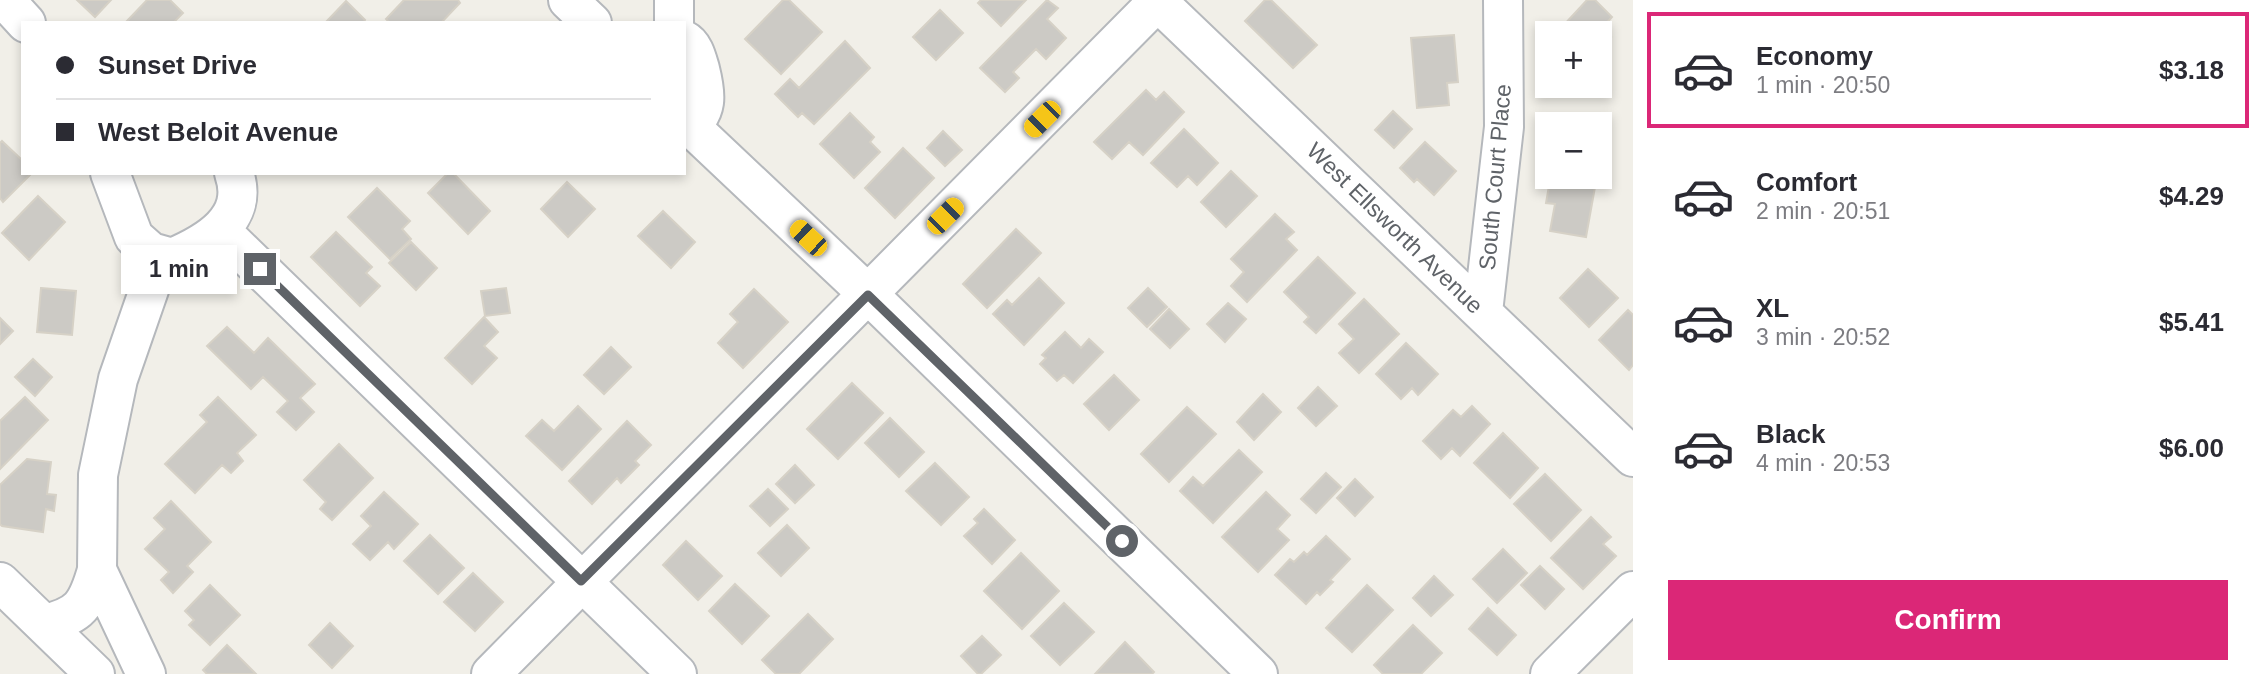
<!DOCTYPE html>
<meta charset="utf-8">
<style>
:root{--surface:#fff;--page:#f7f7f7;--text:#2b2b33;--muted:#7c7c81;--line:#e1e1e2;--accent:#db2777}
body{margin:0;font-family:Helvetica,sans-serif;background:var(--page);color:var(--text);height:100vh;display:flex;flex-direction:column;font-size:26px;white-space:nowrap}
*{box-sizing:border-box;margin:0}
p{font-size:23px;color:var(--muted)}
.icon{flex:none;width:38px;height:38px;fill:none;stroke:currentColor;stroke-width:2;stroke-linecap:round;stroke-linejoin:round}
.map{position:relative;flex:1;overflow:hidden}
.drawer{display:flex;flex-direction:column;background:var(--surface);width:630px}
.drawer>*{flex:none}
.guide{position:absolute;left:21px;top:21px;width:665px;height:154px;border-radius:0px;box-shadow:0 4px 10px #0003;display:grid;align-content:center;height:154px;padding:0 35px;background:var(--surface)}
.tools{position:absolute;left:1535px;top:21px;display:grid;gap:14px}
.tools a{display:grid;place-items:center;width:77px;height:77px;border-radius:0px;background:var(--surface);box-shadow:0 4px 10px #0003;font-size:35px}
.end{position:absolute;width:32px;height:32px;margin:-16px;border:9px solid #5f6368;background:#fff;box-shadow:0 0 0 4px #fff}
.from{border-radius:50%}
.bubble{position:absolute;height:49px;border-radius:0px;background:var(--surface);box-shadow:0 4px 10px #0003;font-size:23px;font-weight:700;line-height:49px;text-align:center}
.car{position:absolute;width:21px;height:42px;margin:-21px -10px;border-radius:9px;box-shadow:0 0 5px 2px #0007;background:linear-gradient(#f5c518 24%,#345 0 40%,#f5c518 0 76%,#345 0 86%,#f5c518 0)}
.guide b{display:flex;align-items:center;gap:24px;height:66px;font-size:26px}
.guide b+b{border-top:2px solid var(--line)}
.guide i{width:18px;height:18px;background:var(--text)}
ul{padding:12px 0 0;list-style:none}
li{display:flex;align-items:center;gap:21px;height:116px;margin:0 14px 10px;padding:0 21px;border:4px solid transparent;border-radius:0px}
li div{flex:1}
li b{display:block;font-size:26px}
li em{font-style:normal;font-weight:700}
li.active{border-color:var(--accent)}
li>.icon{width:63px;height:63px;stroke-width:1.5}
.primary-button{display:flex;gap:14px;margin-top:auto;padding:14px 35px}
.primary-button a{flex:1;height:80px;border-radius:0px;background:var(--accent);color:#fff;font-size:28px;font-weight:700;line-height:80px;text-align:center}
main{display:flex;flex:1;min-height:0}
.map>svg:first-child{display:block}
.building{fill:#cccac5;stroke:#d6d1c6;stroke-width:2}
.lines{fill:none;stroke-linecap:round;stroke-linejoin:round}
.minor-casing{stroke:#b5b8bc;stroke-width:42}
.minor{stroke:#fff;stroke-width:38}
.route{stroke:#5f6368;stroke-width:9}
.labels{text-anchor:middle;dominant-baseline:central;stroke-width:5;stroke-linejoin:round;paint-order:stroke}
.street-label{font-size:23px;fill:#5f6368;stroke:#fff}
</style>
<main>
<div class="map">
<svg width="1633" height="674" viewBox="0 0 1633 674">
<rect width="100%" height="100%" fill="#f1efe8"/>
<path class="building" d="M77,0H111L95,17Z
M147,0H170L183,13L173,23H125Z
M404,0H458L460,3L441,23H390L386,19Z
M783,0H789L822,32L781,74L745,39Z
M981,0H1026L1001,26L978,3Z
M1047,0L1058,8L1047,19L1066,38L1046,59L1036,49L1013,72L1019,78L1005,92L980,68Z
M1265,0H1271L1317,45L1293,68L1245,21Z
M1587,0H1595L1612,17L1602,28L1611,37L1600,49V33H1569L1562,27Z
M346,1L365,20L363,23H325Z
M940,10L963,33L936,60L913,37Z
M1454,35L1458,82L1447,83L1449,105L1417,108L1411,38Z
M845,41L870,68L814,124L802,113L798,117L775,94L790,79L799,88Z
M1146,90L1156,100L1164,92L1184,112L1143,155L1129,142L1112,159L1094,142Z
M1393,111L1412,129L1394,148L1375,130Z
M850,113L874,137L870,142L880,152L854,178L820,144Z
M1184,129L1218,163L1197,185L1188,176L1177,187L1151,163Z
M943,131L962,150L945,166L927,148Z
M2,141L23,161V173H32L3,202L0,198V143Z
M1425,142L1456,171L1434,195L1417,179L1414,182L1400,168Z
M903,148L934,178L895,218L865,188Z
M1231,171L1257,196L1226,227L1201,202Z
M448,173H453L490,211L468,234L428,193Z
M1550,180L1595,187L1586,237L1550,231L1555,204L1546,203Z
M567,182L595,209L568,237L541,209Z
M377,188L410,221L402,229L411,239L390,259L348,217Z
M38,196L65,222L29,260L2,233Z
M663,211L695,242L671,268L638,236Z
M1275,214L1294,232L1286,239L1297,250L1247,302L1231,286L1244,272L1231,259Z
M1016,229L1041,253L987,308L963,284Z
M336,232L372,267L366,273L380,286L360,306L311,257Z
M411,242L437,268L416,290L389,263Z
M1318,257L1355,293L1316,333L1304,322L1309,317L1284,292Z
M1588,269L1618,298L1589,327L1560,298Z
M1039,278L1064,303L1024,345L993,314L1007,300L1012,305Z
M41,288L76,291L72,335L37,332Z
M506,288L510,313L485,316L481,291Z
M1148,288L1167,307L1147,327L1128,308Z
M754,289L788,322L743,368L718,343L738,322L730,314Z
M1364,299L1399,334L1359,373L1339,353L1354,339L1339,324Z
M1228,303L1246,319L1225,342L1207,324Z
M1169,309L1189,329L1170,348L1150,329Z
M1628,310L1633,315V365L1629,370L1599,340Z
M484,317L498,332L484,346L497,358L472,384L445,358Z
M0,318L13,331L0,344Z
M227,327L254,353L268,338L315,384L300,398L314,412L296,430L277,412L288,401L263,377L251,389L207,346Z
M1065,332L1081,348L1089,339L1103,352L1073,383L1064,375L1057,381L1040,364L1046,358L1042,355Z
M1406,343L1438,374L1418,395L1412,388L1401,399L1376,374Z
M611,347L631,367L604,394L584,375Z
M33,359L52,377L35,396L15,377Z
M1114,375L1139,400L1109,430L1084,404Z
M852,383L883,413L838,459L807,429Z
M1318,387L1337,406L1316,426L1298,408Z
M1263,394L1281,412L1254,440L1237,422Z
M25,397L48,420L0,469V421Z
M218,397L256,435L237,453L243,461L231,473L222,465L195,493L165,464L207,422L200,415Z
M578,406L601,429L562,470L526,436L542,420L554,431Z
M1472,406L1490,424L1460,456L1452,448L1441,459L1423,441L1453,410L1461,417Z
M1187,407L1216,434L1169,482L1141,454Z
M890,418L924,452L899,477L865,443Z
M627,421L651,445L635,461L639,465L621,483L617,478L592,504L569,481Z
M1503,433L1538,468L1510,498L1474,463Z
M339,444L373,478L332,520L320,509L326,502L304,480Z
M1239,450L1262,472L1213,523L1180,491L1193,477L1203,486Z
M27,459L51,462L47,494L56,495L54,511L46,509L43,532L2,526L0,524V485Z
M935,463L969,497L941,525L906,491Z
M795,465L814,485L795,503L776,484Z
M1326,473L1341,487L1316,513L1301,499Z
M1545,474L1581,510L1551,541L1514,504Z
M1355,479L1373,497L1355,516L1337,498Z
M768,489L788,509L770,526L750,506Z
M384,492L418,524L394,549L388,542L370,560L353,544L371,526L361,516Z
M1266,492L1290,515L1277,529L1289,540L1258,572L1222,537Z
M171,501L211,542L187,566L193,572L173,593L161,580L169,572L145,549L165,529L154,518Z
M984,509L1015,540L992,564L964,536L978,523L974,519Z
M1591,517L1611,537L1603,544L1616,556L1583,589L1551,558Z
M787,525L809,548L781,576L758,553Z
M430,535L464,568L438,594L404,561Z
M1326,536L1350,559L1330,580L1333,582L1320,595L1317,592L1306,604L1275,575L1290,559L1294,562L1304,552L1307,555Z
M686,541L722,576L698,600L663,565Z
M1503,549L1527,573L1497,603L1473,579Z
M1021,553L1059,591L1022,629L984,591Z
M1540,566L1564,589L1545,609L1521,585Z
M473,573L503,602L475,631L444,602Z
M1434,576L1453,595L1431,616L1413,598Z
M735,584L769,616L742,644L709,611Z
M210,585L240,615L210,645L189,625L194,620L185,611Z
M1367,585L1393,610L1352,652L1326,628Z
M1064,603L1094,632L1060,665L1031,636Z
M1488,608L1516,635L1497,655L1469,629Z
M808,614L833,639L799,674H776L762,660Z
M330,623L353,646L332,668L309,645Z
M1413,625L1442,653L1421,674H1383L1374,665Z
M982,636L1001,655L981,674H978L961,656Z
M1125,642L1154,672L1152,674H1095Z
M227,645L256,674H207L203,670Z"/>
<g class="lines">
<defs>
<path id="minor" d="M5,0L26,23
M568,0L592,23
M1156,0L1633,457
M674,23V0
M684,40C694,45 697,59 700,69C706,93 710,114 684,129
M690,126L868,294L1258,674
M110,173L134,237L151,252L172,258C207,243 250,219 234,173
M220,230L677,674
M1483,312L1504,127L1503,0
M0,582L95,674
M44,624C80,616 87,605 97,570
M146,674L97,570L98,475L118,379L161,255
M491,674L1159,0
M1550,674L1633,591"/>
</defs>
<use href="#minor" class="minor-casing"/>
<use href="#minor" class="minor"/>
</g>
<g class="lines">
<path class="route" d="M260,269L581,581L868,295L1122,541"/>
</g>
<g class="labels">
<g class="street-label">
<text transform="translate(1495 177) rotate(-85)">South Court Place</text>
<text transform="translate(1395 228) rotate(44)">West Ellsworth Avenue</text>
</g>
</g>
</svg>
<div class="tools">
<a>+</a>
<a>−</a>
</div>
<i class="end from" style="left:1122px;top:541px"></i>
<i class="end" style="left:260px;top:269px"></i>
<div class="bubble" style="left:121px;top:245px;width:116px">1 min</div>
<i class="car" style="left:1042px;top:119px;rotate:225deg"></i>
<i class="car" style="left:945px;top:216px;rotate:45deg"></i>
<i class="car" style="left:808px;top:238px;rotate:313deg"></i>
<div class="guide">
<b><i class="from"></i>Sunset Drive</b>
<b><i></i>West Beloit Avenue</b>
</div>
</div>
<section class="drawer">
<ul>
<li class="active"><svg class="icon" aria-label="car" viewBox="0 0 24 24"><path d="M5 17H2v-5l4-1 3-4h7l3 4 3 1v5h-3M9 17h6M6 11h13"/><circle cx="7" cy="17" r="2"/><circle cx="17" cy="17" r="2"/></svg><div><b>Economy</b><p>1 min · 20:50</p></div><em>$3.18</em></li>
<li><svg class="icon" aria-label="car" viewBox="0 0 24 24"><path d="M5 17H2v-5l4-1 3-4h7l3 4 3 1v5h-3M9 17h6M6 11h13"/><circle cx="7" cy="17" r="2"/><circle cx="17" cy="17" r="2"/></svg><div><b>Comfort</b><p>2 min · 20:51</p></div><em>$4.29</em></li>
<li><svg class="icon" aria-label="car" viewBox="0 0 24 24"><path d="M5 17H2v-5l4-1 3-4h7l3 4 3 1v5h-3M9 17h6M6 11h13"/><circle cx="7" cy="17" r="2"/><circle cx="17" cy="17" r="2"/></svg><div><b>XL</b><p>3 min · 20:52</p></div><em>$5.41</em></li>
<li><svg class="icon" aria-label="car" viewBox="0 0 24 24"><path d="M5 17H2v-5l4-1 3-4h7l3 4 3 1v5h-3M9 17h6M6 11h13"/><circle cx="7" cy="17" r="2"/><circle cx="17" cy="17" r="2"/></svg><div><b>Black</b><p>4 min · 20:53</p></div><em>$6.00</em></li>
</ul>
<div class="primary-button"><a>Confirm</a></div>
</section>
</main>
